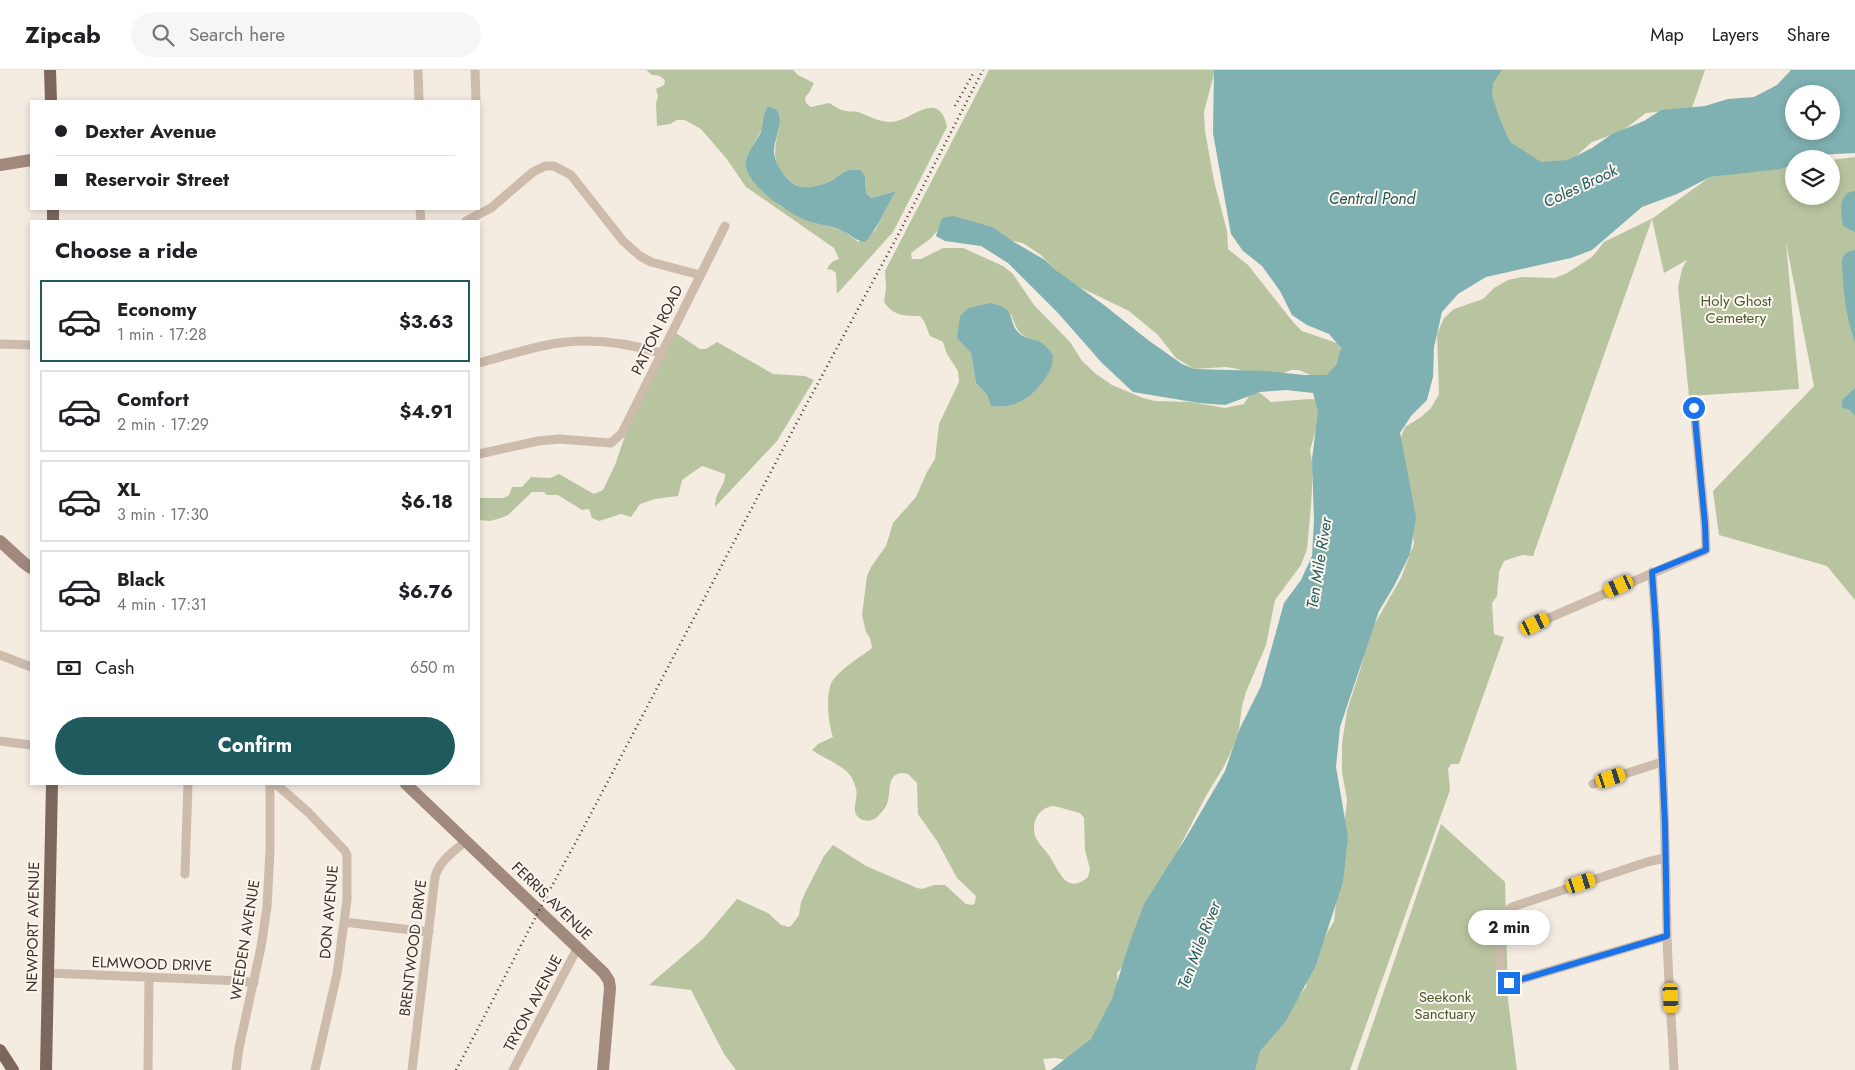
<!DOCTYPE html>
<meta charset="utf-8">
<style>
:root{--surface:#fff;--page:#f6f6f6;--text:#202124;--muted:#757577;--line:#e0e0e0;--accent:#1f5a5e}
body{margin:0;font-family:Jost,sans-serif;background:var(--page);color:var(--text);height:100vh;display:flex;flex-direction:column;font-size:19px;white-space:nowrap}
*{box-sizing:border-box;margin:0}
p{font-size:16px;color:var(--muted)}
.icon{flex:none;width:28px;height:28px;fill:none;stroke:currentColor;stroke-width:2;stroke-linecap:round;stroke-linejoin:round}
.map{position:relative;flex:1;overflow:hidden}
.panel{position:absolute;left:30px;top:150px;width:450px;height:565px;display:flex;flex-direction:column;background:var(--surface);border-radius:0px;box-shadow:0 2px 8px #0003}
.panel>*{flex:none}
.guide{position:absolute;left:30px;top:30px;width:450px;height:110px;border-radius:0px;box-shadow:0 2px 8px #0003;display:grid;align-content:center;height:110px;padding:0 25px;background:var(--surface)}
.fabs{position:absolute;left:1785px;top:15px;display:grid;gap:10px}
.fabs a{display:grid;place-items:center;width:55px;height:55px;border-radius:50%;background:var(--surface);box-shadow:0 2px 8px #0003;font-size:25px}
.end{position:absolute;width:22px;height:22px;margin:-11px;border:6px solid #1a73e8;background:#fff;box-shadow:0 0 0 2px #fff}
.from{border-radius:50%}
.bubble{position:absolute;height:35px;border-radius:18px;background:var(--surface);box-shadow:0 2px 8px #0003;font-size:16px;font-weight:700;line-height:35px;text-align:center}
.car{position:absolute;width:15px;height:30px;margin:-15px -8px;border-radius:6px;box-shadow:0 0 4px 1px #0007;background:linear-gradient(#f5c518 24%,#345 0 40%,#f5c518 0 76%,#345 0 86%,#f5c518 0)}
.guide b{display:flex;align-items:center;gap:18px;height:48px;font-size:19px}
.guide b+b{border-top:1px solid var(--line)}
.guide i{width:12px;height:12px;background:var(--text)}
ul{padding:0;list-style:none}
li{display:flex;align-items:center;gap:15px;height:82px;margin:0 10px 8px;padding:0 15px;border:2px solid var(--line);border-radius:0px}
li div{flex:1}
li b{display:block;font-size:19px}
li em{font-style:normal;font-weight:700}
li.on{border-color:var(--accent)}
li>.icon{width:45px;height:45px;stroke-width:1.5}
h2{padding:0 25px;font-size:22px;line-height:60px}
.pay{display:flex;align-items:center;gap:12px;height:55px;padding:0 25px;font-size:19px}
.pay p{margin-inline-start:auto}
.primary-button{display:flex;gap:10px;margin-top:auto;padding:10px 25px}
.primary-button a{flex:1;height:58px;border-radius:30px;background:var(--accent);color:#fff;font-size:20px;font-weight:700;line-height:58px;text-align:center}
header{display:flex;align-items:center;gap:30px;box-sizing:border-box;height:70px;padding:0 25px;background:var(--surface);border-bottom:1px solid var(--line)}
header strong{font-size:24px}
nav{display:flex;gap:28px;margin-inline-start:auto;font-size:18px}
.search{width:350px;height:45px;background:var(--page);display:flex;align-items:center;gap:12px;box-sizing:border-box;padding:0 18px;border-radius:28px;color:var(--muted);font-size:19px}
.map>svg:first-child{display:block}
.green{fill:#b8c4a0;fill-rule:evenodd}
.water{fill:#7fb0b2;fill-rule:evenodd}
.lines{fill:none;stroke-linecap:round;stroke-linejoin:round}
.street{stroke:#cdbbac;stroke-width:9}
.secondary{stroke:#a18a7d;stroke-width:12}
.primary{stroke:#7d675c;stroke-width:12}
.rail{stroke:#3b302b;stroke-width:2.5;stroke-dasharray:1 4;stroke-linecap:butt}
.route{stroke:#1a73e8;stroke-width:6}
.labels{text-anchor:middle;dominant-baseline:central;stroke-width:4;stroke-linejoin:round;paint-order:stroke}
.park-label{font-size:15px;fill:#4a5a2e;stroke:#fbf5ee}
.street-label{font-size:15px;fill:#3b302b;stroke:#fbf5ee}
.water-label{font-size:16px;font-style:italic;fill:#1f5a5e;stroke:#fbf5ee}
</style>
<header>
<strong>Zipcab</strong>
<div class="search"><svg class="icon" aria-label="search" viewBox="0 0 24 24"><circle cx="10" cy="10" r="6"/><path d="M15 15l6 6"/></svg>Search here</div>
<nav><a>Map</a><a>Layers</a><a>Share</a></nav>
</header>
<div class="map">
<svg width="1855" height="1000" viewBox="0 0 1855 1000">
<rect width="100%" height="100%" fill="#f4ebe1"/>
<path class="green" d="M646,0H793L798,5L814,13L810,21L805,28L806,33L811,37L829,33C833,35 838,39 842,40C847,42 853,41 858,42C869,46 879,52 891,52C911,52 939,17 947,57L893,162L837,224L836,203L832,200L827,199C829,194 834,190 839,189L834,178L746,117L726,88L701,59L685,50H677L670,54L657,56L656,33L658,27L656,19L664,15L665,11C662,6 658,5 652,5ZM779,58C775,76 771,91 784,106C799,122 814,119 833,110C837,107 841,103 846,101C850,99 856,100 861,100L865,106L866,123L871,128L895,121L886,136L875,161L858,172L844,161L807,150L780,136L756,114L747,86L761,61Z
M989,0H1215L1204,42L1205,61L1214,111L1227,161L1228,179L1248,195L1293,252L1302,261L1337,273C1346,282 1339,293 1335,304L1317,308L1299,300H1291L1266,311L1238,299L1226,297L1194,299L1176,288L1158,265L1129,241L1067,211L1041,185L1023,173L940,158L930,169L911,183L912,189H921L943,178H963L1003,196L1013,204L1034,235L1070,272L1082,291L1096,304L1112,315L1143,328L1155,331L1190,332L1225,338L1244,334L1252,321L1260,323L1271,332L1310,329L1319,330V350L1310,380L1313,398L1311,436L1307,479L1301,495L1275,530L1266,575L1246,622L1242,636L1238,666L1230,684L1223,698L1207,724L1178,780L1127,892L1117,903L1118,920L1122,933L1074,991L1055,988L1043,989L1046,1000H736L724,984L691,920L649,915L703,869L737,829L768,843L781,855L789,857L792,855L799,845L801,832L808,817L824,786L833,775L866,796L917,818L922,819L934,815H945L966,834L972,835L975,833L976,826L957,808L937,771L918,744L917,713L908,704L903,703C887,703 891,720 888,730C887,737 882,742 878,746C874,750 869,752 863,750C848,744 859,730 856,719C855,715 853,709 850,705C840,693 824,689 812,680L818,674L833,667C828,654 825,621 833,610C843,597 859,588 872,578L870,568L866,562L862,545L867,506L871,497L886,476L893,453L916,427L927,402L935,389L939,354L959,312L958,301L947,284L943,272L930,266L924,251L920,246C905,246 893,246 884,232L886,218L885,201ZM1011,244C1019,266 1020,265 1042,273L1038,317C1024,330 1012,340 992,336L987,325L976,313L971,283ZM1054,736L1080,743L1084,748L1085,780L1090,799L1088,807C1067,825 1060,803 1050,787C1046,780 1039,775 1036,768C1030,754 1038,737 1054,736Z
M1498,0H1705L1692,38L1646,43L1622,61L1592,72L1567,94L1542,101L1505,77L1488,18Z
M1855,87V530L1827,496L1719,465L1713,421L1814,316L1786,172L1799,319L1689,326L1678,217L1682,199L1687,190L1664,203L1652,149L1533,486L1522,485L1504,491L1499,502L1497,526L1492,533L1494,564L1504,567L1459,694H1451L1448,699L1450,720L1350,1000H1253L1260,977L1306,917L1308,904L1327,863L1334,851L1347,730L1342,702V674L1347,641L1361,597L1370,562L1401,508L1414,474L1400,369L1405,357L1421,347L1431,338L1439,324L1437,264L1444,248L1454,239L1483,229L1494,218L1508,210L1522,207L1555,208L1567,203L1592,187L1604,172L1653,148L1710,107L1794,95V126H1831V90Z
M673,261L700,279H706L717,272L773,304L805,306L814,310L777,371L715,437C715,420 725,418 725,404L702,396L682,410L678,426L655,429L640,434L631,447L621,444L599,451L592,448L589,439L582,440L558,425H547L544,422H532L508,445L501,448L490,451L479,450V428H504L509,425L512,417H522L531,407L550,408L559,404L594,424L603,420L615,395L625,366Z
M1441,754L1505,812L1508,930L1517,1000H1357Z"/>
<path class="water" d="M1214,0H1502L1493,13L1492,25L1499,47L1510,72L1541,92L1568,90L1592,78L1612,64L1644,51L1661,40L1705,36L1728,29L1754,27L1777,15L1791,0H1855V83L1817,85L1808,89H1794V94L1780,99L1710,107L1677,124L1642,137L1592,180L1571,188L1486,207L1458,224L1442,242L1434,277L1433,307L1427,330L1411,346L1400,363L1416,447L1410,484L1394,516L1379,541L1340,657L1336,697L1348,767L1343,812L1316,895L1286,951L1260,981L1255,1000H1051L1091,969L1112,929L1128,877L1144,834L1187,766L1225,701L1240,658L1261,616L1284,533L1301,510L1312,486L1314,450L1312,389L1318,342L1313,323L1286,320L1260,322L1225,335L1199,333L1133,322L1102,293L1058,243L1008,193L981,176L945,171L936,166L942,148L953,146L992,157L1014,172L1045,190L1057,201L1104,235L1148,270L1182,294L1194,299L1266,301L1305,305H1327L1337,294L1341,278L1329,264L1307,255L1292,245L1280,221L1262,196L1243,181L1231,164L1213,63ZM1794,24H1831V61H1794Z
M768,37C790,38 774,69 774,80C774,88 777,95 782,102C795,123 813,119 833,110C837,107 841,103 846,101C850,99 856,100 861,100L865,106L866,123L871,128L896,121C884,139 879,157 865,172C856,171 852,166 845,162C834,156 820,155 808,151C789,143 751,119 746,97C744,84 756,73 761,62C764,54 762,44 768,37Z
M1855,121V162L1843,156C1841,142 1837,123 1855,121Z
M1855,180V272C1845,244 1843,219 1842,190C1844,183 1848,181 1855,180Z
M990,233C1019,238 1006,252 1020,264C1026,269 1036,269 1042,273C1046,276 1050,281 1053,285C1052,290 1053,296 1050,300C1039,322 1017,341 991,336L987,325L976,313L971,283L957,268L960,246L969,238Z
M1855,318V346L1850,340L1842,337V330Z"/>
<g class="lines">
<path class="street" d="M418,0L419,31
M475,0L476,31
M420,139L421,151
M466,151L491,138L533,102L545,96H554L571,105L623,171L640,186L651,192L700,205
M0,274L31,275
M479,293C505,286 531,277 558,273C593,268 627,273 661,283
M479,384L538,371L559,369L611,373L622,363L725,156
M1652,502C1661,622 1665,743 1667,863C1668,909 1672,954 1674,1000
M1535,554L1706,480L1705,454L1694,338
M0,585L31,597
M0,671L31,675
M276,714L309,743L345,781L347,785V830L337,904L315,1000
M1593,714L1662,692
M1665,788L1647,792L1512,837C1509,840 1506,842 1504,845C1497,859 1495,904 1509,913L1667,866
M185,804L188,714
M344,852L429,862
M48,903L242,911L254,913
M148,1000L149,908
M236,1000L239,978L261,877L267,837L270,780V714
M412,1000L435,807C439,791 454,781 466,771
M513,1000L577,879"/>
<path class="secondary" d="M0,95L31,90
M0,471L24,493L31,498
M406,714L604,903L609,911L610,918L603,1000"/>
<path class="primary" d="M50,0L51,31
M53,139V151
M0,980L13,1000
M46,1000L52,714"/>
<path class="rail" d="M955,36L974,2
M456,1000C497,924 534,847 576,772L804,339L898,165L983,0"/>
</g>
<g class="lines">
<path class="route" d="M1509,913L1667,866L1665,755L1656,559L1652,502L1706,480L1705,454L1694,338"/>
</g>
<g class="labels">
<g class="park-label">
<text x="1736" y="231">Holy Ghost<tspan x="1736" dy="17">Cemetery</tspan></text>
<text x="1445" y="927">Seekonk<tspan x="1445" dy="17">Sanctuary</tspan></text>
</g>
<g class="street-label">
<text transform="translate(657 260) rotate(-64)">PATTON ROAD</text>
<text transform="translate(552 831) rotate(44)">FERRIS AVENUE</text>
<text transform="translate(329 842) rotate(-85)">DON AVENUE</text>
<text transform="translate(33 857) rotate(-89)">NEWPORT AVENUE</text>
<text transform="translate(245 870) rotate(-81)">WEEDEN AVENUE</text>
<text transform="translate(413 878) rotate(-83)">BRENTWOOD DRIVE</text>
<text transform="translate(152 894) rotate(2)">ELMWOOD DRIVE</text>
<text transform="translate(533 933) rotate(-62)">TRYON AVENUE</text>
</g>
<g class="water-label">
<text transform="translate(1580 116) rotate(-25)">Coles Brook</text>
<text x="1372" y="128">Central Pond</text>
<text transform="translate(1319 493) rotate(-81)">Ten Mile River</text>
<text transform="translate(1199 875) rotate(-69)">Ten Mile River</text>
</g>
</g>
</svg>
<div class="fabs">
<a><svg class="icon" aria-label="locate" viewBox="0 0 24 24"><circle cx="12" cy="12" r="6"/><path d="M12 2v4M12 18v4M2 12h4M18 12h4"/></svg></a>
<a><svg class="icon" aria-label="layers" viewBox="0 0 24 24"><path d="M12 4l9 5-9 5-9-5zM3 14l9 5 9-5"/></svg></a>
</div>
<i class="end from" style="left:1694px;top:338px"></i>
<i class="end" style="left:1509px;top:913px"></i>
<div class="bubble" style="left:1468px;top:840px;width:82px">2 min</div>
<i class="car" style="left:1619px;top:516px;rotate:246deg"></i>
<i class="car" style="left:1535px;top:554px;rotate:64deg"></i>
<i class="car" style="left:1611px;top:708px;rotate:72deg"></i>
<i class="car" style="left:1581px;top:813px;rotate:72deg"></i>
<i class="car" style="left:1671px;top:928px;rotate:177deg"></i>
<div class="guide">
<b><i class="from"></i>Dexter Avenue</b>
<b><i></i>Reservoir Street</b>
</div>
<section class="panel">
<h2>Choose a ride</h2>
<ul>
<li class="on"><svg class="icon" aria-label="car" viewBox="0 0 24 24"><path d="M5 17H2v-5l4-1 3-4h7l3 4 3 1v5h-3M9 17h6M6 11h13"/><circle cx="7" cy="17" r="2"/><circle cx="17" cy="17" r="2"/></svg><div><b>Economy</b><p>1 min · 17:28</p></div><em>$3.63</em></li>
<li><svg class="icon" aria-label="car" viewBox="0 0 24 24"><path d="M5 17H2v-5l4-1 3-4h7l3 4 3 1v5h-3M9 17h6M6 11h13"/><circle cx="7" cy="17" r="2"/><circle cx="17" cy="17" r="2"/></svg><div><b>Comfort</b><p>2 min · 17:29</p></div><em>$4.91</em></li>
<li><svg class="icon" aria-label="car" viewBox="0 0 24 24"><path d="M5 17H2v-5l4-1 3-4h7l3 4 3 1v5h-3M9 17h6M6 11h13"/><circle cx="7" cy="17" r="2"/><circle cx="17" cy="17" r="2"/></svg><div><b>XL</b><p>3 min · 17:30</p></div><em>$6.18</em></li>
<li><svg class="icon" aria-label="car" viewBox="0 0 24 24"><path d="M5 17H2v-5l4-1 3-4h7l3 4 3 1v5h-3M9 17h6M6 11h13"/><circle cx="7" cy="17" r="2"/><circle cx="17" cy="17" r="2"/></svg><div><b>Black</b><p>4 min · 17:31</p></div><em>$6.76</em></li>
</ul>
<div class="pay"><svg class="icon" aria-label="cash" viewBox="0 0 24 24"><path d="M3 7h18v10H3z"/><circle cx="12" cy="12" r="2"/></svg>Cash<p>650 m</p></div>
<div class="primary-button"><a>Confirm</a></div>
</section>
</div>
